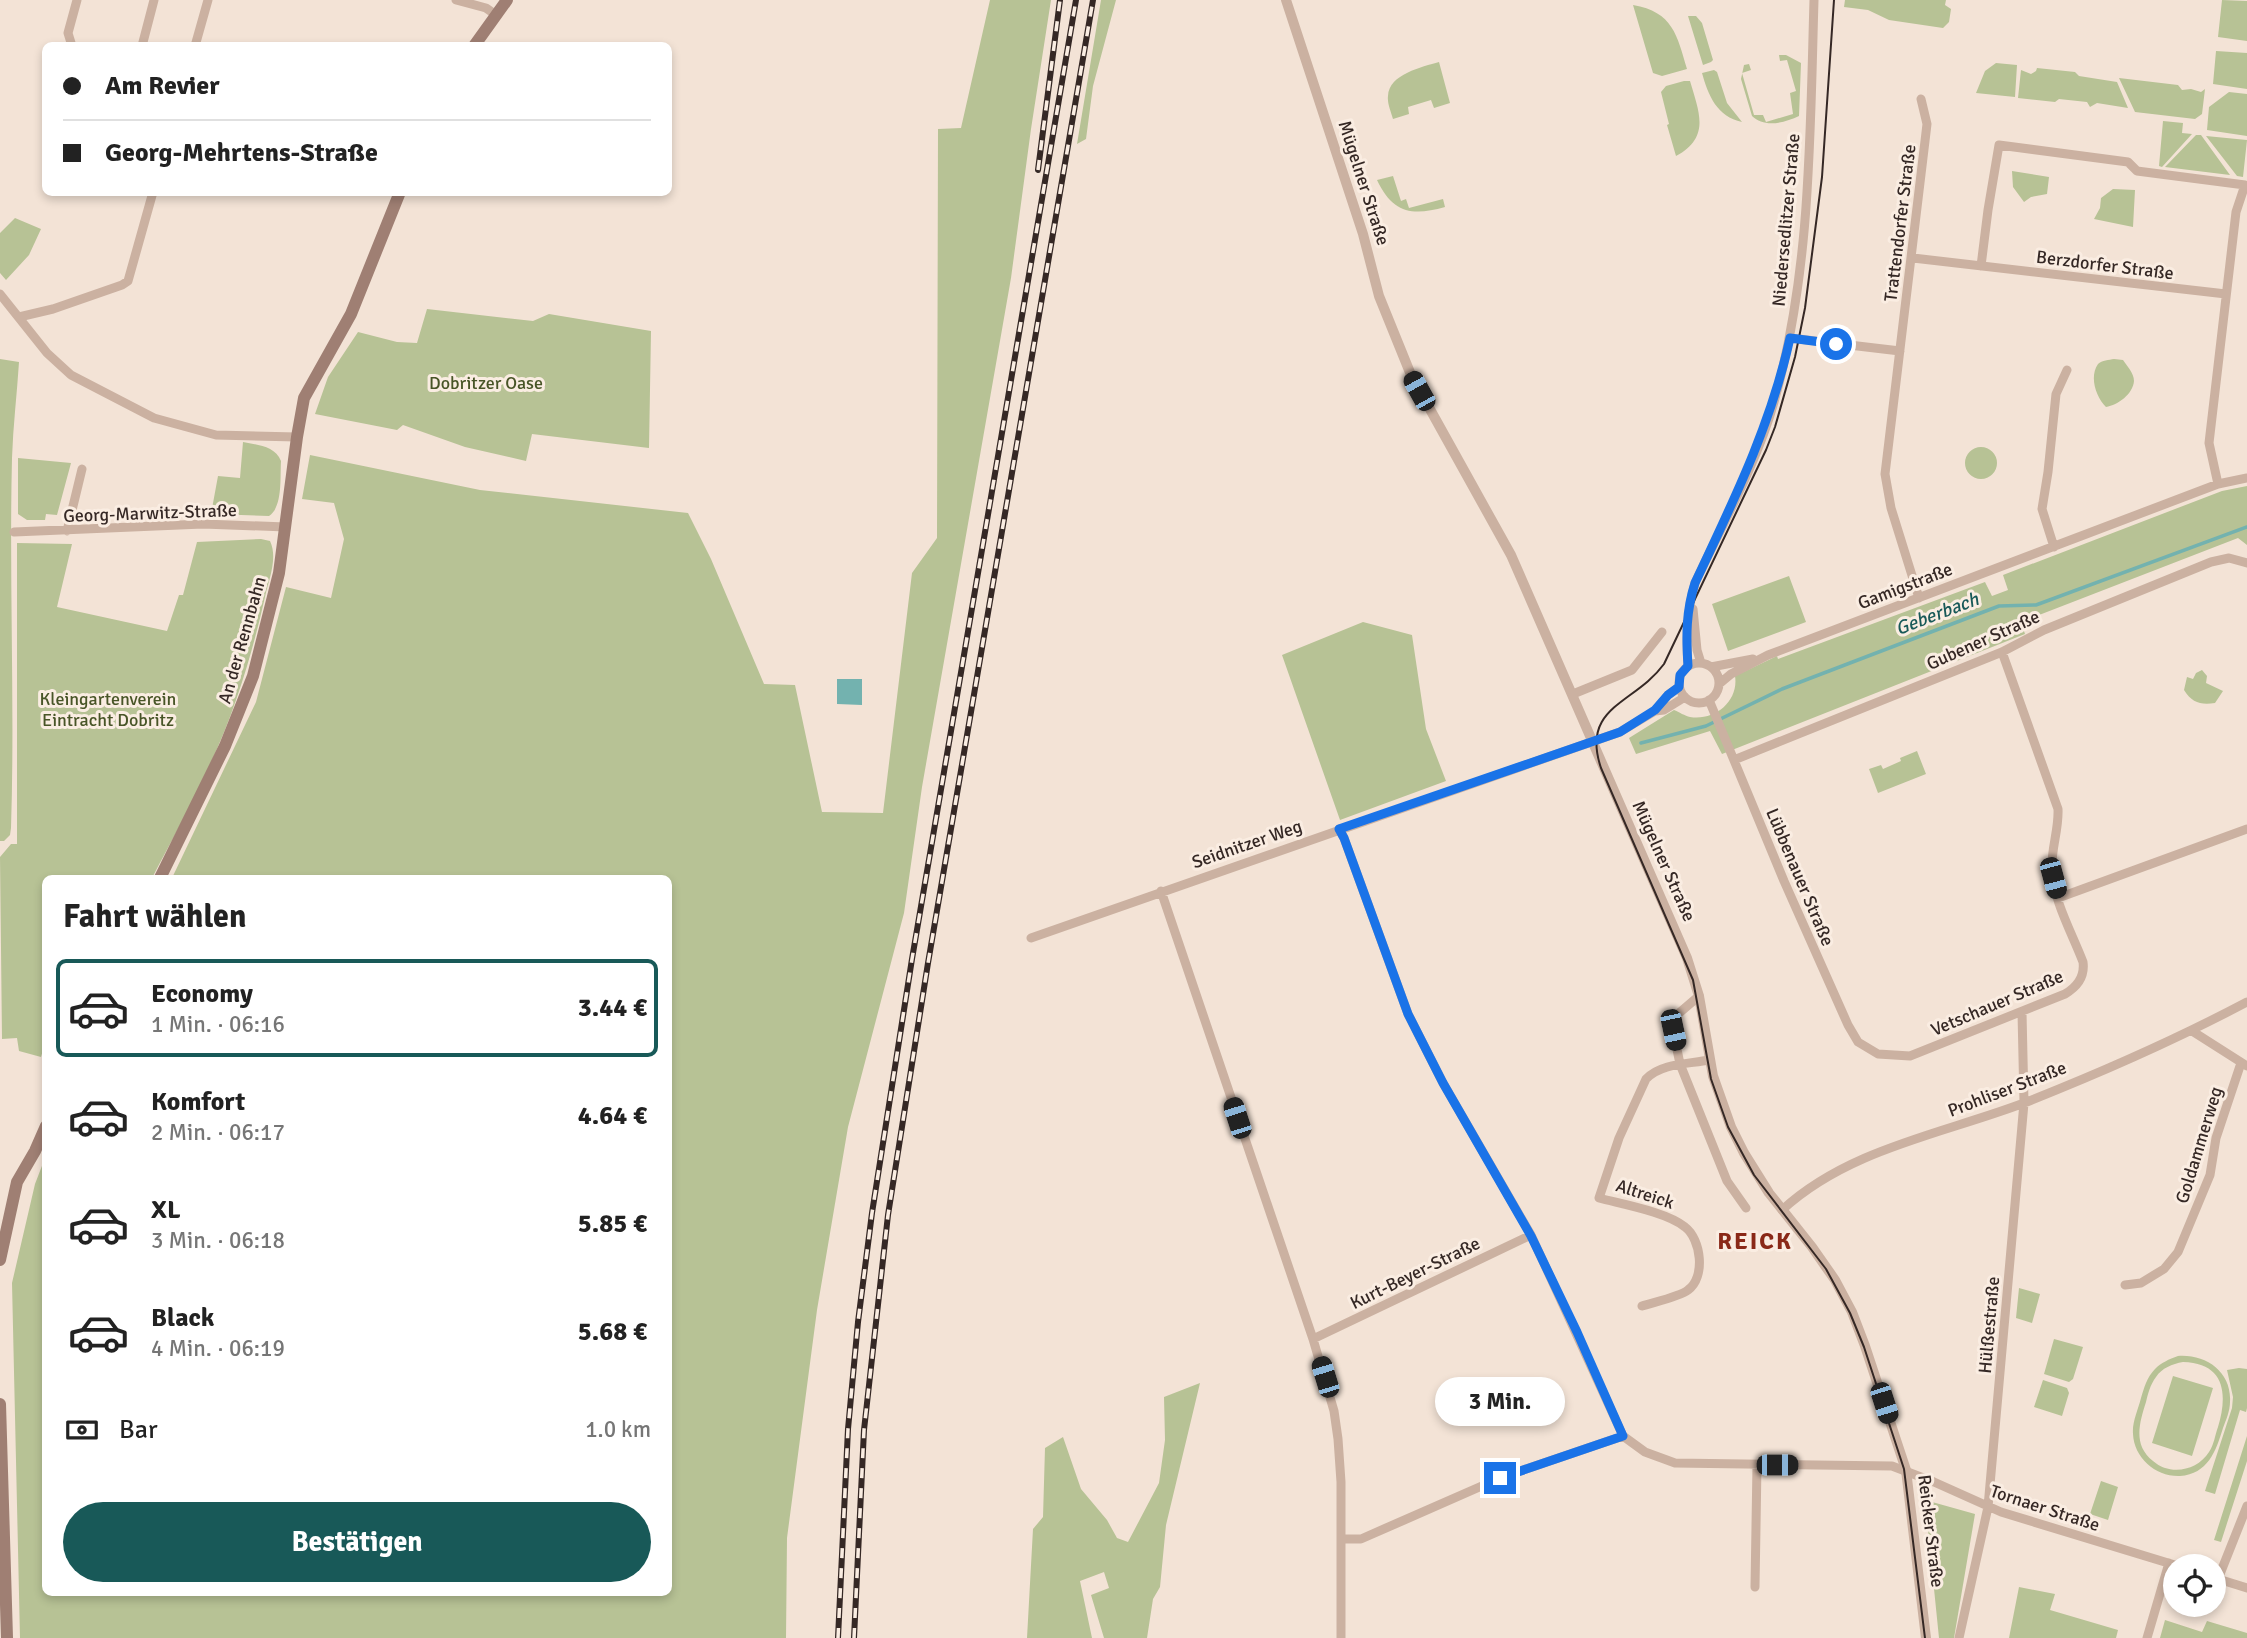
<!DOCTYPE html>
<html lang="de">
<meta charset="utf-8">
<style>
:root{--surface:#fff;--page:#f2f2f2;--text:#222;--muted:#767676;--line:#e0e0e0;--accent:#185958}
body{margin:0;font-family:Signika,sans-serif;background:var(--page);color:var(--text);height:100vh;display:flex;flex-direction:column;font-size:26px;white-space:nowrap}
*{box-sizing:border-box;margin:0}
p{font-size:23px;color:var(--muted)}
.icon{flex:none;width:38px;height:38px;fill:none;stroke:currentColor;stroke-width:2;stroke-linecap:round;stroke-linejoin:round}
.map{position:relative;flex:1;overflow:hidden}
.details{position:absolute;left:42px;top:875px;width:630px;height:721px;display:flex;flex-direction:column;background:var(--surface);border-radius:10px;box-shadow:0 4px 10px #0003}
.details>*{flex:none}
.banner{position:absolute;left:42px;top:42px;width:630px;height:154px;border-radius:10px;box-shadow:0 4px 10px #0003;display:grid;align-content:center;height:154px;padding:0 21px;background:var(--surface)}
.buttons{position:absolute;left:2163px;top:1554px;display:grid;gap:14px}
.buttons a{display:grid;place-items:center;width:63px;height:63px;border-radius:50%;background:var(--surface);box-shadow:0 4px 10px #0003;font-size:35px}
.end{position:absolute;width:32px;height:32px;margin:-16px;border:9px solid #1a73e8;background:#fff;box-shadow:0 0 0 4px #fff}
.from{border-radius:50%}
.bubble{position:absolute;height:49px;border-radius:24px;background:var(--surface);box-shadow:0 4px 10px #0003;font-size:23px;font-weight:800;line-height:49px;text-align:center}
.car{position:absolute;width:21px;height:42px;margin:-21px -10px;border-radius:9px;box-shadow:0 0 5px 2px #0007;background:linear-gradient(#222 24%,#8ab4d8 0 40%,#222 0 76%,#8ab4d8 0 86%,#222 0)}
.banner b{display:flex;align-items:center;gap:24px;height:66px;font-size:26px}
.banner b+b{border-top:2px solid var(--line)}
.banner i{width:18px;height:18px;background:var(--text)}
ul{padding:0;list-style:none}
li{display:flex;align-items:center;gap:21px;height:98px;margin:0 14px 10px;padding:0 7px;border:4px solid transparent;border-radius:10px}
li div{flex:1}
li b{display:block;font-size:26px}
li em{font-style:normal;font-weight:800}
li.current{border-color:var(--accent)}
li>.icon{width:63px;height:63px;stroke-width:1.5}
h2{padding:0 21px;font-size:32px;line-height:84px}
.pay{display:flex;align-items:center;gap:18px;height:77px;padding:0 21px;font-size:26px}
.pay p{margin-inline-start:auto}
.cta{display:flex;gap:14px;margin-top:auto;padding:14px 21px}
.cta a{flex:1;height:80px;border-radius:42px;background:var(--accent);color:#fff;font-size:28px;font-weight:800;line-height:80px;text-align:center}
.map>svg:first-child{display:block}
.green{fill:#b7c295;fill-rule:evenodd}
.water{fill:#73b2af}
.lines{fill:none;stroke-linecap:round;stroke-linejoin:round}
.stream{stroke:#73b2af;stroke-width:3.5}
.minor{stroke:#cbb1a1;stroke-width:9}
.tertiary{stroke:#cbb1a1;stroke-width:10}
.secondary{stroke:#9f7f73;stroke-width:12}
.tram{stroke:#352825;stroke-width:2}
.rail-casing{stroke:#352825;stroke-width:6}
.rail{stroke:#faede2;stroke-width:3.5;stroke-dasharray:10;stroke-linecap:butt}
.route{stroke:#1a73e8;stroke-width:9}
.labels{text-anchor:middle;dominant-baseline:central;stroke-width:6;stroke-linejoin:round;paint-order:stroke}
.street-label{font-size:18px;fill:#352825;stroke:#faede2}
.park-label{font-size:18px;fill:#485527;stroke:#faede2}
.water-label{font-size:19px;font-style:italic;fill:#185958;stroke:#faede2}
.district-label{font-size:24px;font-weight:bold;letter-spacing:2px;fill:#8a2918;stroke:#faede2}
</style>
<div class="map">
<svg width="2247" height="1638" viewBox="0 0 2247 1638">
<rect width="100%" height="100%" fill="#f3e3d6"/>
<path class="green" d="M990,0H1051L1031,129L1011,278L922,787L904,913L848,1127L817,1310L787,1538L786,1638H20L12,1283L35,1184L45,1158L46,1592H668V878H172L256,702L286,587L331,598L344,539L334,503L302,499L310,455L480,490L688,513L711,559L764,684L795,685L822,812L883,813L912,573L937,538L938,129L961,128Z
M1101,0H1116L1093,86L1086,139L1077,144Z
M1845,0H1946L1945,5L1951,9L1949,22L1943,28L1889,20L1868,10L1844,7Z
M2222,0L2247,1V41L2218,37Z
M1633,5C1673,12 1677,35 1687,69L1662,76L1653,73Z
M1688,16H1696L1702,23L1713,60L1711,62L1703,65Z
M2216,51L2247,53V89L2213,84Z
M1779,55H1786L1801,63L1799,116C1784,123 1764,128 1752,116L1741,79L1744,65L1749,64L1751,70L1742,73L1754,115H1763L1766,122L1793,114L1790,93L1796,91L1787,60L1780,61Z
M1439,62L1450,103L1434,108L1431,100L1408,107L1409,114L1393,119C1391,112 1387,103 1388,96C1389,74 1422,67 1439,62Z
M1996,63L2017,65L2015,97L1976,93L1985,71Z
M2037,68L2075,72L2079,76L2117,82L2128,108L2097,103L2090,107L2087,102L2059,99L2055,102L2018,98L2021,70L2031,74L2036,71Z
M1714,70L1717,72L1727,103L1742,122C1717,117 1708,95 1702,73Z
M2119,78L2178,85L2182,90L2191,89L2201,92L2205,89L2202,114L2195,119L2135,112Z
M1684,81H1690C1699,112 1711,137 1676,156L1667,125L1669,124L1661,92L1666,86Z
M2229,92L2247,94V136L2207,130L2209,107Z
M2163,121L2183,123L2182,133L2192,134L2162,167L2159,166Z
M2196,135H2201L2230,175L2165,167Z
M2206,136L2247,140L2243,177L2237,176Z
M2012,171L2049,177L2047,194L2031,197L2024,202L2013,187Z
M1393,176L1401,201L1406,199L1409,208L1443,199L1445,207C1413,216 1393,214 1377,180Z
M2113,189L2135,190L2133,227L2094,219L2100,208L2101,198Z
M15,218L41,229L29,255L6,280L0,273V233Z
M427,309L533,321L549,314L651,331L649,448L532,434L526,461L465,447L403,425L397,430L315,414L328,377L358,332L397,342L417,343Z
M0,359L19,362C17,394 13,426 12,458C9,582 15,705 11,828L10,835L4,841H0Z
M2114,359L2123,360C2127,366 2134,373 2134,381C2133,394 2118,405 2106,407C2096,397 2089,377 2098,364C2102,360 2109,360 2114,359Z
M243,442C258,445 275,446 281,461C280,477 283,507 269,516L211,514L218,476L240,478Z
M1965 463a16 16 0 1 1 32 0a16 16 0 1 1-32 0Z
M18,458L71,463L57,515L46,514L45,520H27L18,514Z
M2247,486V545L2238,538L2021,622L2025,634L1722,754L1710,731L1636,754L1629,738L1674,710C1679,712 1685,716 1690,717C1715,721 1739,701 1735,676L1777,656L1778,659L1985,582L1992,596L2008,590L2003,575L2222,491Z
M261,539L270,541C278,558 269,579 265,597C257,632 248,666 236,700C215,762 182,821 152,878H46V1040L41,1057L19,1051L17,1038L2,1039L0,857L11,844H17V543L72,544L57,607L167,631L179,595H183L197,542Z
M1789,576L1806,622L1728,651L1712,604Z
M1363,622L1412,635L1426,729L1446,781L1340,820L1282,655Z
M2202,670L2207,676L2206,683L2223,691L2215,703C2201,705 2192,703 2184,690L2187,677L2193,679L2196,673Z
M1917,751L1926,774L1878,793L1869,769L1881,765L1883,769L1901,761L1900,758Z
M2019,1288L2040,1294L2032,1323L2016,1318Z
M2054,1339L2083,1347L2073,1379L2069,1382L2044,1374Z
M2178,1356C2206,1354 2232,1372 2230,1402C2230,1411 2226,1420 2223,1428C2216,1451 2208,1474 2180,1476C2156,1477 2134,1458 2133,1434C2132,1422 2138,1410 2141,1398C2144,1388 2147,1377 2155,1369C2161,1363 2169,1359 2178,1356ZM2183,1362C2225,1363 2228,1394 2218,1427C2215,1435 2214,1445 2209,1452C2197,1471 2170,1476 2153,1461C2133,1445 2139,1424 2146,1402C2148,1394 2150,1385 2156,1377C2162,1368 2172,1364 2183,1362Z
M2239,1368L2247,1369V1408L2246,1412L2240,1410L2215,1494L2205,1491L2232,1408L2233,1397L2227,1370Z
M2173,1376L2213,1388L2192,1456L2152,1443Z
M2043,1380L2067,1388L2069,1393L2062,1416L2034,1407Z
M1200,1383L1166,1525L1160,1587L1153,1599L1147,1638H1104L1091,1595L1109,1588L1104,1572L1080,1581L1092,1638H1027L1033,1529L1043,1517L1045,1448L1063,1437L1081,1489L1107,1520L1117,1538L1128,1542L1159,1483L1165,1440L1164,1397Z
M2247,1436V1461L2221,1542L2214,1540Z
M2101,1481L2118,1487L2108,1520L2090,1514Z
M1925,1500L1975,1514L1954,1638H1939Z
M2019,1587L2055,1594L2050,1610L2118,1630L2116,1638H2009Z
M2165,1620L2202,1632L2207,1621L2247,1633V1638H2160Z"/>
<path class="water" d="M837,679H862V705L837,704Z"/>
<g class="lines">
<path class="stream" d="M1641,743L1706,726L1782,689L1999,606L2036,605L2247,527"/>
<path class="minor" d="M456,0L486,8L496,15
M72,46L68,33L77,0
M142,46L154,0
M195,46L208,0
M1913,258L2226,294
M1981,266L1988,210L1999,145L2128,162L2137,171L2245,185L2236,212L2209,443L2218,484
M0,294L47,353L71,375L154,418L216,435L297,437
M19,317L53,309L122,285L128,281L153,192
M1790,338L1900,351
M67,531L82,469
M14,532L203,524L286,527
M2054,547L2042,509L2048,472L2056,394L2067,370
M1919,598L1891,508L1885,474L1925,141L1927,124L1921,99
M1693,609L1697,650L1701,663
M1679 683a20 20 0 1 1 40 0a20 20 0 1 1-40 0Z
M1688,666C1686,636 1687,611 1695,583C1722,525 1757,463 1774,402C1811,272 1810,134 1814,0
M1711,667L1753,659
M1719,684L1731,674L1768,655L2218,484L2247,478
M1573,694L1632,670L1662,632
M1709,700L1784,881L1848,1025L1858,1042L1878,1054L1910,1056L2065,994C2077,987 2085,977 2083,962C2072,933 2053,900 2052,869C2051,848 2059,830 2058,809L2002,652
M1655,711L1664,710L1685,697
M1734,760L2002,652L2044,630L2211,562L2229,558L2247,563
M1339,829L1344,838L1408,1014L1443,1083L1531,1235L1623,1436L1645,1452L1675,1463L1892,1466L1934,1482L2001,1512L2178,1566
M1161,891L1313,1339L1334,1411L1338,1439L1341,1482V1638
M2058,898L2247,829
M1031,938L1620,732L1655,711L1668,695L1679,687
M1699,996L1671,1020L1680,1064L1727,1181L1746,1208
M2192,1031L2247,1066
M1782,1210C1848,1149 1942,1134 2024,1103C2100,1073 2175,1040 2247,1002
M2125,1285L2141,1283L2164,1269L2178,1252L2210,1175L2216,1138L2241,1063
M1642,1306C1654,1302 1679,1297 1688,1290C1706,1277 1701,1239 1685,1227C1667,1212 1621,1204 1599,1198L1619,1138L1646,1079C1661,1063 1689,1064 1709,1060
M1313,1339L1531,1235
M1341,1539H1361L1500,1478L1623,1436
M2215,1578L2247,1588
M2218,1579L2247,1506
M1755,1587L1757,1465
M1959,1638L1988,1507L2024,1103L2022,1012
M2147,1638L2169,1563"/>
<path class="tertiary" d="M1286,0L1363,234L1379,296L1411,375L1511,555L1687,958L1699,996L1713,1076L1731,1127L1744,1153L1769,1193L1812,1247L1835,1280L1852,1312L1865,1346L1906,1470L1926,1638"/>
<path class="secondary" d="M474,46L507,0
M160,878L225,746L253,676L279,573L297,437L304,398L351,314L400,192
M0,1260L17,1182L35,1151L46,1126
M0,1404L7,1638"/>
<path class="tram" d="M1834,0L1822,177L1805,308L1795,357L1775,427L1766,450L1664,664C1635,704 1580,706 1601,768L1693,980L1711,1079L1728,1127L1754,1175L1826,1269L1850,1313L1864,1347L1904,1469L1925,1638"/>
<defs>
<path id="rail" d="M1038,170L1060,0
M838,1638L848,1429L858,1322L872,1213L912,959L1076,0
M854,1638L864,1430L888,1215L928,963L1093,0"/>
</defs>
<use href="#rail" class="rail-casing"/>
<use href="#rail" class="rail"/>
</g>
<g class="lines">
<path class="route" d="M1500,1478L1623,1436L1577,1332L1531,1236L1443,1083L1408,1014L1344,838L1339,829L1620,732L1655,710L1668,695L1679,687L1680,675L1688,666C1686,636 1686,611 1695,583C1733,502 1771,425 1790,338L1836,344"/>
</g>
<g class="labels">
<g class="street-label">
<text transform="translate(1364 183) rotate(72)">Mügelner Straße</text>
<text transform="translate(1786 220) rotate(-85)">Niedersedlitzer Straße</text>
<text transform="translate(1900 223) rotate(-83)">Trattendorfer Straße</text>
<text transform="translate(2105 265) rotate(7)">Berzdorfer Straße</text>
<text transform="translate(150 513) rotate(-2)">Georg-Marwitz-Straße</text>
<text transform="translate(1905 586) rotate(-21)">Gamigstraße</text>
<text transform="translate(242 640) rotate(-74)">An der Rennbahn</text>
<text transform="translate(1983 640) rotate(-24)">Gubener Straße</text>
<text transform="translate(1247 844) rotate(-19)">Seidnitzer Weg</text>
<text transform="translate(1664 861) rotate(66)">Mügelner Straße</text>
<text transform="translate(1800 877) rotate(67)">Lübbenauer Straße</text>
<text transform="translate(1997 1003) rotate(-23)">Vetschauer Straße</text>
<text transform="translate(2007 1089) rotate(-21)">Prohliser Straße</text>
<text transform="translate(2199 1145) rotate(-73)">Goldammerweg</text>
<text transform="translate(1645 1194) rotate(18)">Altreick</text>
<text transform="translate(1415 1273) rotate(-26)">Kurt-Beyer-Straße</text>
<text transform="translate(1989 1325) rotate(-85)">Hülßestraße</text>
<text transform="translate(2045 1508) rotate(18)">Tornaer Straße</text>
<text transform="translate(1931 1531) rotate(83)">Reicker Straße</text>
</g>
<g class="park-label">
<text x="486" y="383">Dobritzer Oase</text>
<text x="108" y="699">Kleingartenverein<tspan x="108" dy="21">Eintracht Dobritz</tspan></text>
</g>
<g class="water-label">
<text transform="translate(1937 614) rotate(-21)">Geberbach</text>
</g>
<g class="district-label">
<text x="1755" y="1241">REICK</text>
</g>
</g>
</svg>
<div class="buttons">
<a><svg class="icon" aria-label="locate" viewBox="0 0 24 24"><circle cx="12" cy="12" r="6"/><path d="M12 2v4M12 18v4M2 12h4M18 12h4"/></svg></a>
</div>
<i class="end from" style="left:1836px;top:344px"></i>
<i class="end" style="left:1500px;top:1478px"></i>
<div class="bubble" style="left:1435px;top:1377px;width:130px">3 Min.</div>
<i class="car" style="left:1419px;top:391px;rotate:331deg"></i>
<i class="car" style="left:2053px;top:878px;rotate:165deg"></i>
<i class="car" style="left:1673px;top:1030px;rotate:168deg"></i>
<i class="car" style="left:1237px;top:1118px;rotate:342deg"></i>
<i class="car" style="left:1325px;top:1377px;rotate:343deg"></i>
<i class="car" style="left:1884px;top:1403px;rotate:162deg"></i>
<i class="car" style="left:1777px;top:1465px;rotate:90deg"></i>
<div class="banner">
<b><i class="from"></i>Am Revier</b>
<b><i></i>Georg-Mehrtens-Straße</b>
</div>
<section class="details">
<h2>Fahrt wählen</h2>
<ul>
<li class="current"><svg class="icon" aria-label="car" viewBox="0 0 24 24"><path d="M5 17H2v-5l4-1 3-4h7l3 4 3 1v5h-3M9 17h6M6 11h13"/><circle cx="7" cy="17" r="2"/><circle cx="17" cy="17" r="2"/></svg><div><b>Economy</b><p>1 Min. · 06:16</p></div><em>3.44 €</em></li>
<li><svg class="icon" aria-label="car" viewBox="0 0 24 24"><path d="M5 17H2v-5l4-1 3-4h7l3 4 3 1v5h-3M9 17h6M6 11h13"/><circle cx="7" cy="17" r="2"/><circle cx="17" cy="17" r="2"/></svg><div><b>Komfort</b><p>2 Min. · 06:17</p></div><em>4.64 €</em></li>
<li><svg class="icon" aria-label="car" viewBox="0 0 24 24"><path d="M5 17H2v-5l4-1 3-4h7l3 4 3 1v5h-3M9 17h6M6 11h13"/><circle cx="7" cy="17" r="2"/><circle cx="17" cy="17" r="2"/></svg><div><b>XL</b><p>3 Min. · 06:18</p></div><em>5.85 €</em></li>
<li><svg class="icon" aria-label="car" viewBox="0 0 24 24"><path d="M5 17H2v-5l4-1 3-4h7l3 4 3 1v5h-3M9 17h6M6 11h13"/><circle cx="7" cy="17" r="2"/><circle cx="17" cy="17" r="2"/></svg><div><b>Black</b><p>4 Min. · 06:19</p></div><em>5.68 €</em></li>
</ul>
<div class="pay"><svg class="icon" aria-label="cash" viewBox="0 0 24 24"><path d="M3 7h18v10H3z"/><circle cx="12" cy="12" r="2"/></svg>Bar<p>1.0 km</p></div>
<div class="cta"><a>Bestätigen</a></div>
</section>
</div>
